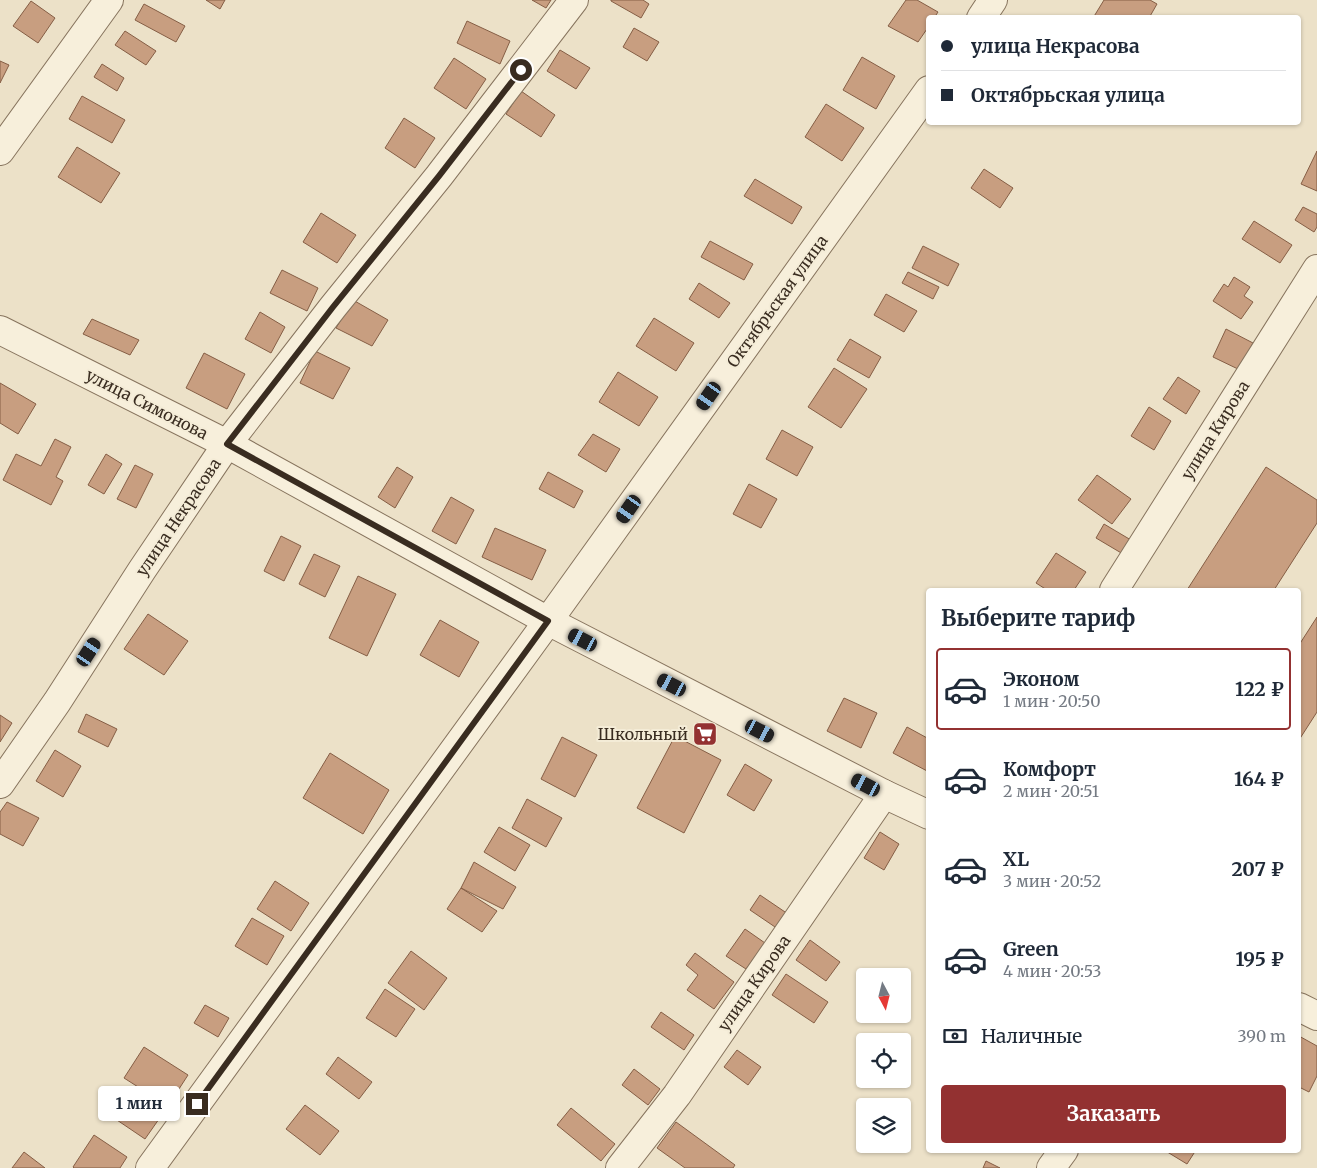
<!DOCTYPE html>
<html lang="ru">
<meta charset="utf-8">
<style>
:root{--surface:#fff;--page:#f6f6f7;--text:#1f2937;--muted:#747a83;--line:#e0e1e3;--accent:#933131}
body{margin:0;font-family:Merriweather,serif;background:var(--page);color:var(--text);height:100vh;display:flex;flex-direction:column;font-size:19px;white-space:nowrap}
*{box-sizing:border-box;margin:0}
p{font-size:16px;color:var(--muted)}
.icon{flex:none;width:28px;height:28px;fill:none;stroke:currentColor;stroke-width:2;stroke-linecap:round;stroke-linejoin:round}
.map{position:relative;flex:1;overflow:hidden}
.details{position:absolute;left:926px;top:588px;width:375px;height:565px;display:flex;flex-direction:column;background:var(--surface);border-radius:5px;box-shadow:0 1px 4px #0004}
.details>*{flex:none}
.top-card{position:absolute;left:926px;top:15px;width:375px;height:110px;border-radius:5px;box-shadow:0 1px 4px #0004;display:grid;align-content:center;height:110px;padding:0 15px;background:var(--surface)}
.needle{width:32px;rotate:173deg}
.tools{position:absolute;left:856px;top:968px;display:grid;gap:10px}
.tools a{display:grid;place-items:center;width:55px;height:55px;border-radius:5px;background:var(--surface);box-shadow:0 1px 4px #0004;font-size:25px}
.end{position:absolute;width:22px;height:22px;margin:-11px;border:6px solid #392c20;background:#fff;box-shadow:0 0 0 2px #fff}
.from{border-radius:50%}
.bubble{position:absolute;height:35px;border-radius:5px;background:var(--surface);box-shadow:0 1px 4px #0004;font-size:16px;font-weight:700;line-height:35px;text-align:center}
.car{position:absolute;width:15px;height:30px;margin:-15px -8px;border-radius:6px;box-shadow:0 0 4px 1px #0007;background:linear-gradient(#222 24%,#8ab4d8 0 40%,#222 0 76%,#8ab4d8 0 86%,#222 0)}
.top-card b{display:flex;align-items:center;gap:18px;height:48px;font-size:19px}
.top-card b+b{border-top:1px solid var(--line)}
.top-card i{width:12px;height:12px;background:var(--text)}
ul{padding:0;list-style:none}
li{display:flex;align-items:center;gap:15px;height:82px;margin:0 10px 8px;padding:0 5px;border:2px solid transparent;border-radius:5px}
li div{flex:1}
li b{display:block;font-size:19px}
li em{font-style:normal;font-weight:700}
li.current{border-color:var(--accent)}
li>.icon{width:45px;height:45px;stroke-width:1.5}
h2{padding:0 15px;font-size:22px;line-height:60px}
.pay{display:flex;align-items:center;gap:12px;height:55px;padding:0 15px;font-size:19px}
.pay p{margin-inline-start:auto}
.primary-button{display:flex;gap:10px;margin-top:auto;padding:10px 15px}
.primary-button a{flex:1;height:58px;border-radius:5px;background:var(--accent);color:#fff;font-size:20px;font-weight:700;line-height:58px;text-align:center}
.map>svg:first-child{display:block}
.building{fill:#c89e80;stroke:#855e45}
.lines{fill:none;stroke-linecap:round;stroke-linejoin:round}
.minor-casing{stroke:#87745e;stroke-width:30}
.tertiary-casing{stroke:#87745e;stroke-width:30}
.minor{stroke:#f7efdb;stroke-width:28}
.tertiary{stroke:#f7efdb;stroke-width:28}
.route{stroke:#392c20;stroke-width:6}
.labels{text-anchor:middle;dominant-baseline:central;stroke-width:4;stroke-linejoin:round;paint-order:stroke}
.street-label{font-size:16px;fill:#392c20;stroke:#f4ecd7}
.poi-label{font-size:16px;fill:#392c20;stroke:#f4ecd7;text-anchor:end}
</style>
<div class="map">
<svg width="1317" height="1168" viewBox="0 0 1317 1168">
<rect width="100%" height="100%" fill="#ece1c8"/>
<path class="building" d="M206,0H225L220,9Z
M532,0H551L546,8Z
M611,0H643L649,4L641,18L611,1Z
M906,0H917L938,12L934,18H929V26L918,42L888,26Z
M1104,0H1150L1157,4L1149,18H1093Z
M31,1L55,18L38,43L13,26Z
M144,4L185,26L176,42L135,20Z
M467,21L510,41L500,64L457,43Z
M634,28L659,42L647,61L623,47Z
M125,31L156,51L146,65L115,45Z
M560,50L590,68L576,89L547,71Z
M862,57L895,76L876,109L843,90Z
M454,58L486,79L466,109L434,88Z
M0,61L9,65L0,83Z
M102,64L124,78L117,91L94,77Z
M521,91L555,115L541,137L506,114Z
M82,96L125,120L112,143L69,119Z
M826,104L864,128L842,161L805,137Z
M404,118L435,138L415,168L385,148Z
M77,147L120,173L101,203L58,177Z
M1317,151V191L1301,184Z
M984,169L1013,188L1000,208L971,188Z
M755,179L802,207L792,224L744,196Z
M1303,207L1317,214V227L1314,232L1295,220Z
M321,213L356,235L337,263L303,242Z
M1254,221L1292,245L1280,263L1242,239Z
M710,241L753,264L744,280L701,257Z
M923,246L959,264L948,286L912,268Z
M282,270L318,288L307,311L270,293Z
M908,272L939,287L933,299L902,283Z
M1234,277L1250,287L1244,296L1253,302L1241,319L1213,301L1224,284L1228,287Z
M699,283L730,303L719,318L689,299Z
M886,294L917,311L904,332L874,315Z
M353,300L388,320L372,346L336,328Z
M260,312L285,327L271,353L245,339Z
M654,318L694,343L676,371L636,346Z
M92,319L139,340L130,355L83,334Z
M1226,329L1253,343L1240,370L1213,357Z
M850,339L881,357L869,378L837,360Z
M315,351L350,368L333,399L300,383Z
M204,353L245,374L227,409L186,388Z
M834,368L867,389L841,428L808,407Z
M618,372L658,397L639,426L599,402Z
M1178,377L1200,391L1186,414L1163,399Z
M0,383L36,404L18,434L0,423Z
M1149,407L1171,421L1154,450L1131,436Z
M782,430L813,447L797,476L766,459Z
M593,434L620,449L606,472L578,455Z
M55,439L71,447L56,477L63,481L51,505L3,480L16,454L41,466Z
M106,454L122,464L104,494L88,485Z
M135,465L153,474L136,508L117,499Z
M397,467L413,477L395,508L378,497Z
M1266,467L1317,500V523L1274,590H1187Z
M548,472L583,491L574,508L539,489Z
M1097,475L1131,499L1112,524L1078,500Z
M749,484L777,499L761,528L733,514Z
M451,497L474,510L456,544L432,531Z
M1104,524L1136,543L1128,557L1096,538Z
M495,528L546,550L532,580L482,557Z
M281,536L301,546L284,581L264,571Z
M1056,553L1086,572L1074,590H1047L1036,583Z
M314,554L340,566L325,597L299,584Z
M358,576L396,594L367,656L329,638Z
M148,614L188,641L164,675L124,649Z
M1317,617V712L1299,740V645Z
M440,620L479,642L459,677L420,655Z
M844,698L877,713L861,748L827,731Z
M86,714L117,729L108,747L78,732Z
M0,715L12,723L0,742Z
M907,727L929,739V772L893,753Z
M675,736L721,760L684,833L637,808Z
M562,737L597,755L575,797L541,779Z
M55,750L81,766L63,797L36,781Z
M330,753L389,790L363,834L303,798Z
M745,764L772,780L754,811L727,795Z
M527,799L562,818L546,847L512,828Z
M7,802L39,818L23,846L0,834V812Z
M499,827L530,845L515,871L484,852Z
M880,832L899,844L884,870L864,858Z
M474,862L516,887L503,909L461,888Z
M275,881L309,903L291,931L257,909Z
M461,888L497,911L482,932L447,909Z
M760,895L788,914L778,929L750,910Z
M252,918L284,936L267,965L235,946Z
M745,929L765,943L746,969L726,956Z
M810,940L840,962L826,981L796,960Z
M411,951L447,978L424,1010L388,983Z
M695,953L734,982L714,1009L687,990L698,975L686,965Z
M786,974L828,1002L814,1023L772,995Z
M385,989L415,1009L396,1037L366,1018Z
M205,1005L229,1018L218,1037L194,1023Z
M661,1012L694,1035L684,1050L651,1027Z
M1299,1036L1317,1046V1076L1309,1092L1299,1087Z
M144,1047L188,1075L168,1106L124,1078Z
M737,1050L761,1067L748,1085L724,1067Z
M338,1057L372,1082L359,1099L326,1074Z
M634,1069L660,1089L648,1105L622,1085Z
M125,1095L159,1119L145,1139L111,1116Z
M305,1105L339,1131L320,1155L286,1129Z
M571,1108L615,1144L601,1161L557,1125Z
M676,1122L735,1165L733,1168H685L657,1148Z
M94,1135L127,1157L120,1168H74L73,1167Z
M1164,1150H1196L1187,1164Z
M24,1152L45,1168H12Z
M986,1161L1000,1168H983Z"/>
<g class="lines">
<defs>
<path id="minor" d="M981,18L993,0
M0,151L109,0
M1114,590L1317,269
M0,784L57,702L142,570L227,444L333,307L439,176L574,0
M150,1168L548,621L929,90
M620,1168L677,1095L884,794"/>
<path id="tertiary" d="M0,330L227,444L548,621L884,794L929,815
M1299,1007L1317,1016
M1051,1168L1064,1150"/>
</defs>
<use href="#minor" class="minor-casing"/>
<use href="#tertiary" class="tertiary-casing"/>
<use href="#minor" class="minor"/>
<use href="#tertiary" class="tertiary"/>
</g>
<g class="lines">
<path class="route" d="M197,1104L548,621L227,444L333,307L439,176L521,70"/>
</g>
<defs>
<symbol id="supermarket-square" viewBox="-11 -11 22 22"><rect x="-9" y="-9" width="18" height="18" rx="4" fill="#933131" stroke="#f4ecd7"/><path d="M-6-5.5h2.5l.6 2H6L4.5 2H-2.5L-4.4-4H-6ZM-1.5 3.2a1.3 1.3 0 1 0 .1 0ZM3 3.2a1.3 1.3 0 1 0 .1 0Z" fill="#fff"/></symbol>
</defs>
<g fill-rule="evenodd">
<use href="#supermarket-square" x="691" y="720" width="28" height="28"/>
</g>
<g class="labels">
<g class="street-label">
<text transform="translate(777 301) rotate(-54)">Октябрьская улица</text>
<text transform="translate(147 404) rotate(27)">улица Симонова</text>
<text transform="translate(1215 430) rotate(-58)">улица Кирова</text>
<text transform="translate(178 517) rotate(-56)">улица Некрасова</text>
<text transform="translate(754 983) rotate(-55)">улица Кирова</text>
</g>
<g class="poi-label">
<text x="688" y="734">Школьный</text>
</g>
</g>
</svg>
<div class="tools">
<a><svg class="needle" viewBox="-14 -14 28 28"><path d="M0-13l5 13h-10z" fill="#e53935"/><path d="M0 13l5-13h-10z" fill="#747a83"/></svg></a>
<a><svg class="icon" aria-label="locate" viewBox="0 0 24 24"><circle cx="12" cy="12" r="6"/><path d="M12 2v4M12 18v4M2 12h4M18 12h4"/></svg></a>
<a><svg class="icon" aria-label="layers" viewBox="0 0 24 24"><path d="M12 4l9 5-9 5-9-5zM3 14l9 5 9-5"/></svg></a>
</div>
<i class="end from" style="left:521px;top:70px"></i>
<i class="end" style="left:197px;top:1104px"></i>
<div class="bubble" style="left:98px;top:1086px;width:82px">1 мин</div>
<i class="car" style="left:709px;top:396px;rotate:215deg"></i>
<i class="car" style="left:629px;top:509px;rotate:215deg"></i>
<i class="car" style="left:583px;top:640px;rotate:297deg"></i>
<i class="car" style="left:89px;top:652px;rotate:33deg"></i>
<i class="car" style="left:672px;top:685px;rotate:297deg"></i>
<i class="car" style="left:760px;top:731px;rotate:117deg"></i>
<i class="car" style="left:866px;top:785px;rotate:297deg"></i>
<div class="top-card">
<b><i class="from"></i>улица Некрасова</b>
<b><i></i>Октябрьская улица</b>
</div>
<section class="details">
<h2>Выберите тариф</h2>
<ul>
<li class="current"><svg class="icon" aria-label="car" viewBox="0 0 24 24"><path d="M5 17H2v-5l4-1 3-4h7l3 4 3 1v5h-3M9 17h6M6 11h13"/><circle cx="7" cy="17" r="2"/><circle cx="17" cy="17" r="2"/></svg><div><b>Эконом</b><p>1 мин · 20:50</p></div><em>122 ₽</em></li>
<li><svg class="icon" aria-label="car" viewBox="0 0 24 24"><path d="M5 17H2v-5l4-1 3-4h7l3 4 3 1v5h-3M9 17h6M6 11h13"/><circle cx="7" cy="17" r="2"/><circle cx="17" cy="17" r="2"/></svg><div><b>Комфорт</b><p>2 мин · 20:51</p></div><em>164 ₽</em></li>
<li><svg class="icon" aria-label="car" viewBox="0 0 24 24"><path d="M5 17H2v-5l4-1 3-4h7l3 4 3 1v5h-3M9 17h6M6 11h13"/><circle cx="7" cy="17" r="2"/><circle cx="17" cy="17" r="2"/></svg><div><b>XL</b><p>3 мин · 20:52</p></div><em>207 ₽</em></li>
<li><svg class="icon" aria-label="car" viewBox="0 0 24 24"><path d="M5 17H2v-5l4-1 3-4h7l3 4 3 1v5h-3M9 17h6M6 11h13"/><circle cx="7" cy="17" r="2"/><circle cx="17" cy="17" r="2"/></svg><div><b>Green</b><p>4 мин · 20:53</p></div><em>195 ₽</em></li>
</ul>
<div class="pay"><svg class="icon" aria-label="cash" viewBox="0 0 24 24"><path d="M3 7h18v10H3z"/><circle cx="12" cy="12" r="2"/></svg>Наличные<p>390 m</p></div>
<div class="primary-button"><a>Заказать</a></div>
</section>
</div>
